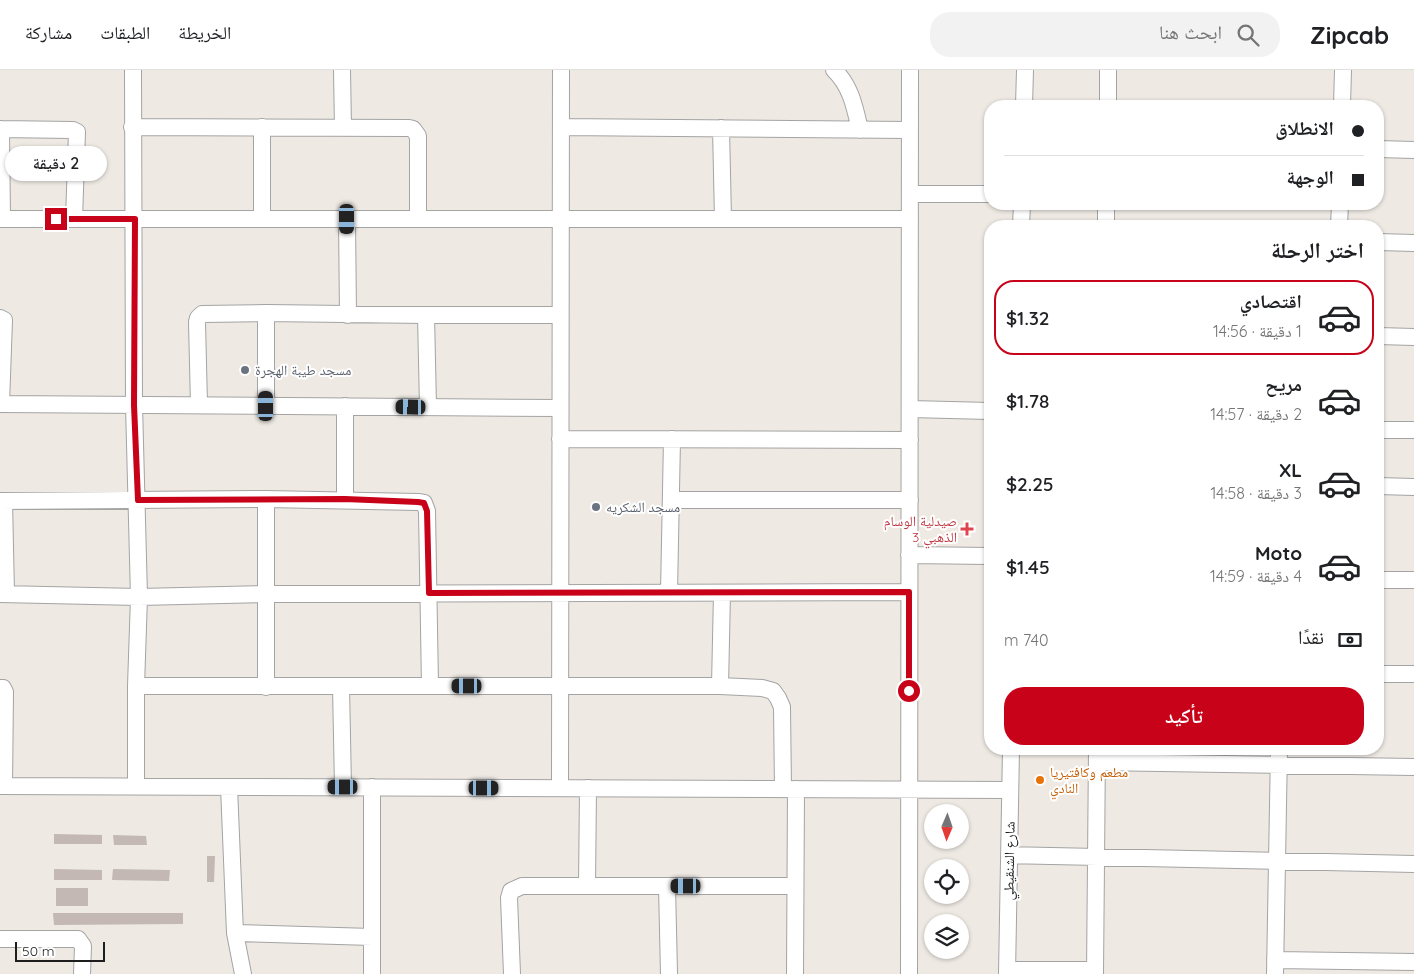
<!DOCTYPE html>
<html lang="ar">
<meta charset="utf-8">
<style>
:root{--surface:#fff;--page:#f2f2f2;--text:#202124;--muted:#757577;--line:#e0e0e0;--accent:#c80219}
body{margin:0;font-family:Quicksand,"Noto Naskh Arabic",sans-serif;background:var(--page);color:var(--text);direction:rtl;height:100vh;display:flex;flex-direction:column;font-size:19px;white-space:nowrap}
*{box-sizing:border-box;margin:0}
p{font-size:16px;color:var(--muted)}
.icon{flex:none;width:28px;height:28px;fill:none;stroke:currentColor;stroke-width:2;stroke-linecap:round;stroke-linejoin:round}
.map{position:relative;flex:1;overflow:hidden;direction:ltr}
.drawer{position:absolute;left:984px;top:150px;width:400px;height:535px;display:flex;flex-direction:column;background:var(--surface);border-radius:20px;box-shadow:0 1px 4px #0004;direction:rtl}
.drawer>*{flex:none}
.banner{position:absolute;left:984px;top:30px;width:400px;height:110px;border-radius:20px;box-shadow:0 1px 4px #0004;direction:rtl;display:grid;align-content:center;height:110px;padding:0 20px;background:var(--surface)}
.needle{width:32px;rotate:182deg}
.fabs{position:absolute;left:924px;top:734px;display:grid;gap:10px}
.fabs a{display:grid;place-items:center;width:45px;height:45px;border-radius:50%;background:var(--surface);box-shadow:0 1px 4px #0004;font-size:25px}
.scale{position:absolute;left:15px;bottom:12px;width:90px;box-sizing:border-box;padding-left:5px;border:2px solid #1d1d1d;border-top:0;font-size:14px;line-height:18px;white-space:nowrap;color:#1d1d1d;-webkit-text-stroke:4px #fff;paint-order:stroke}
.end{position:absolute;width:22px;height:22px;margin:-11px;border:6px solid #c80219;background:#fff;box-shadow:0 0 0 2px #fff}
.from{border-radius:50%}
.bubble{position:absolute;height:35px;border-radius:18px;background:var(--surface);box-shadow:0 1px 4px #0004;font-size:16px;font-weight:600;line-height:35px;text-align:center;direction:rtl}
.car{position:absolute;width:15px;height:30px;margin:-15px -8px;border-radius:6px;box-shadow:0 0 4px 1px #0007;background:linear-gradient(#222 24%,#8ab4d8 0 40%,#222 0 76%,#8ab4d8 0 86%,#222 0)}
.banner b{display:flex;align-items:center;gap:18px;height:48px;font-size:19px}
.banner b+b{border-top:1px solid var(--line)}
.banner i{width:12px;height:12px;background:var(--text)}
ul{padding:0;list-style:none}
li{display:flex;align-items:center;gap:15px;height:75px;margin:0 10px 8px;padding:0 10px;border:2px solid transparent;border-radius:20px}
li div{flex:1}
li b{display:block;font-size:19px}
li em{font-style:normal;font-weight:600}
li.active{border-color:var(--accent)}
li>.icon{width:45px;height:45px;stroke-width:1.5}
h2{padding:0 20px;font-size:22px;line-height:60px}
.pay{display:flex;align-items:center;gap:12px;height:55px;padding:0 20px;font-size:19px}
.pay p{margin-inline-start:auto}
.button{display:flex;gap:10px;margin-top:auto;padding:10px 20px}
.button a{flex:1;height:58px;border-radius:20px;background:var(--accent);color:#fff;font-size:20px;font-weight:600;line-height:58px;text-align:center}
header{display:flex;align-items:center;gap:30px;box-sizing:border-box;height:70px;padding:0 25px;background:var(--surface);border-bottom:1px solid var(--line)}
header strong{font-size:24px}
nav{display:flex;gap:28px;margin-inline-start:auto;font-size:18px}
.search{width:350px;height:45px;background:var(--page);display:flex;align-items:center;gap:12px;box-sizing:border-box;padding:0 18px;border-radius:20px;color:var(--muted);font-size:19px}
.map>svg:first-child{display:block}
.building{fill:#c3b8b3}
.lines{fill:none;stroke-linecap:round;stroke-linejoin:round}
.minor-casing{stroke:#a4a4a4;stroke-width:18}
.minor{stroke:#fff;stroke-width:16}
.route{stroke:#c80219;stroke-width:6}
.worship-dot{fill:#6b7280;stroke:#fff;stroke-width:2}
.health-dot{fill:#e0444e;stroke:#fff;stroke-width:2}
.food-dot{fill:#e8710a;stroke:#fff;stroke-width:2}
.labels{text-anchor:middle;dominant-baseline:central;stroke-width:4;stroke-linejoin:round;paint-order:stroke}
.worship-label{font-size:14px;fill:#5b616d;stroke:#fff;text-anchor:start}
.health-label{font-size:14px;fill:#be3a42;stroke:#fff;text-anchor:end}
.food-label{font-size:14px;fill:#c56008;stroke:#fff;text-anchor:start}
.street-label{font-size:14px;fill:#1d1d1d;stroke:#fff}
</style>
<header>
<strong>Zipcab</strong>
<div class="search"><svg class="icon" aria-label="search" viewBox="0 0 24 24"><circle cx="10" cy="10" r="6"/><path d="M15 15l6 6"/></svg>ابحث هنا</div>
<nav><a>الخريطة</a><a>الطبقات</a><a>مشاركة</a></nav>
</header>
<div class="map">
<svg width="1414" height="904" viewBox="0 0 1414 904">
<rect width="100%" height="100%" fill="#eee9e3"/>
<path class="building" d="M54,764L102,765V774H54Z
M113,765L146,766L147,775H114Z
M207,786H215L214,812H207Z
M54,799L102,800V810H54Z
M113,799L170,800L169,811L112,810Z
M56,818H88V836H56Z
M53,843H183V854L54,855Z"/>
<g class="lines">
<defs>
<path id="minor" d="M133,0L134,335L139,527L136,616V716
M342,0L343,58
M834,0C851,16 855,38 860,60
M1024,36L1025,0
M1108,36V0
M1342,36L1343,0
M132,57L409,58L413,59L418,66V149
M561,57L910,60
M721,58L723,149
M0,59L73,60L77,62L74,149
M1,59L2,149
M1378,79L1414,80
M910,124H990
M0,149H910
M262,149V57
M347,149L348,245
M1021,156L1022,134
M1106,156V134
M1339,156L1340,134
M1378,172L1414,173
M426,245L428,337
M0,248L4,250L1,334
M1378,266L1414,267
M0,334L560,338
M199,335L197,252L198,248L202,244L266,243L426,245H560
M266,336V243
M910,339L990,341
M1378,360H1414
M560,369L910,370
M1378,416L1414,417
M266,429V617
M345,429V336
M671,430H910
M0,431L266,429L418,432L424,433L427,441L430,616
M4,431L6,524
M909,485L990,486
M1378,510H1414
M669,523L672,369
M0,524L139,527L265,524L909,522
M1378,604H1414
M136,616H720L762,618L773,621L778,628L782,637L783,719
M341,616L343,717
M720,616L722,523
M0,618H3L5,622L4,716
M1097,692L1414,697
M0,716L1010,720
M229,717L235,863L243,904
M372,717V904
M560,718L561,0
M1010,785L1414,794
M587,816L588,718
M667,816L669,904
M235,863L372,867
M0,869H78L83,876L82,904
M1275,890L1414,892
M1007,900H1095
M512,904L509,828L511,821L522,816H795
M795,904L796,719
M909,904L910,0
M1007,904L1011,679
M1095,904L1097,679
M1275,904L1279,679"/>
</defs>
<use href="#minor" class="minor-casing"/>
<use href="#minor" class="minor"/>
</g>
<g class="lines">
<path class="route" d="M56,149H135L134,335L138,430L345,429L418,432L424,433L427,441L429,523L909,522V621"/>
</g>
<g class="worship-dot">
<circle cx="245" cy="300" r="5"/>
<circle cx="596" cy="437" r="5"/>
</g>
<path class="health-dot" d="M964.5 451.5h5v5h5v5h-5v5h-5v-5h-5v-5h5z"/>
<circle class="food-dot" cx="1040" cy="710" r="5"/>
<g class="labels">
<g class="worship-label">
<text x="255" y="300">مسجد طيبة الهجرة</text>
<text x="606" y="437">مسجد الشكريه</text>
</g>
<g class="health-label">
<text x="957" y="451">صيدلية الوسام<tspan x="957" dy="16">الذهبي 3</tspan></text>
</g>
<g class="food-label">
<text x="1050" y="702">مطعم وكافتيريا<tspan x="1050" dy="16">النادي</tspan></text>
</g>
<g class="street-label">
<text transform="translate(1009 791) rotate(-89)">شارع الشنقيطي</text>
</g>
</g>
</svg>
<div class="fabs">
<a><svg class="needle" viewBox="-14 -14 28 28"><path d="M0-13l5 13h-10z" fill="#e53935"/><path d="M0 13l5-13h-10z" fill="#757577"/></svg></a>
<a><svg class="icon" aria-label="locate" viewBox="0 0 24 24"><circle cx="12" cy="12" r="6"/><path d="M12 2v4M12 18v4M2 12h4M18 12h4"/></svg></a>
<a><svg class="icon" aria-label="layers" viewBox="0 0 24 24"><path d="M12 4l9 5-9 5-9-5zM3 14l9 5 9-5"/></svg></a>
</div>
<div class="scale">50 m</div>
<i class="end from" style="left:909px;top:621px"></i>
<i class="end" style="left:56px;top:149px"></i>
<div class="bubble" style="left:5px;top:76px;width:102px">2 دقيقة</div>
<i class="car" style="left:347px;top:149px;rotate:180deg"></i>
<i class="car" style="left:266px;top:336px;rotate:0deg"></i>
<i class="car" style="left:411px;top:337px;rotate:271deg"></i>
<i class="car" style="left:467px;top:616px;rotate:270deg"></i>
<i class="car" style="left:343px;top:717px;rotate:270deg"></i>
<i class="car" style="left:484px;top:718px;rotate:90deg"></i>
<i class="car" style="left:686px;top:816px;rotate:270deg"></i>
<div class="banner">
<b><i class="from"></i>الانطلاق</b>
<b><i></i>الوجهة</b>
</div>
<section class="drawer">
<h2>اختر الرحلة</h2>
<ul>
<li class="active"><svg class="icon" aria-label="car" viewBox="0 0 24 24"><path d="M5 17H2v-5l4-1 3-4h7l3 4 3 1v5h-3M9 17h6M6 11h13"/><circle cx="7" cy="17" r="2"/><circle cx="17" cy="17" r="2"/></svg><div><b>اقتصادي</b><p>1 دقيقة · 14:56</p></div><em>$1.32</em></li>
<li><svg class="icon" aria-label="car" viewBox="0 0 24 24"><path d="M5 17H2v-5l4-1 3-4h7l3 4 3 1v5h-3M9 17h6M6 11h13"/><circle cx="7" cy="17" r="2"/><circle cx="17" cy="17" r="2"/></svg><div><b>مريح</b><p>2 دقيقة · 14:57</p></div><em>$1.78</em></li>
<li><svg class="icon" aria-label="car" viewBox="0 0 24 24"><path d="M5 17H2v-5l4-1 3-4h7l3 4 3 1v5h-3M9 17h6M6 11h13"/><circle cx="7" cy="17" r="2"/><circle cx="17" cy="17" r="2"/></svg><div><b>XL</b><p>3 دقيقة · 14:58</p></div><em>$2.25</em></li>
<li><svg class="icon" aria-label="car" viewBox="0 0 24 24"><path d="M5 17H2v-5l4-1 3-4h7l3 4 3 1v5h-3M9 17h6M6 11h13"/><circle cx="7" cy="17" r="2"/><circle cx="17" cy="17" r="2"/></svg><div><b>Moto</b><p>4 دقيقة · 14:59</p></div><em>$1.45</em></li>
</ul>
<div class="pay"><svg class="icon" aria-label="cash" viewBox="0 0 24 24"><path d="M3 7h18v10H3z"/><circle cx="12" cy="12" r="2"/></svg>نقدًا<p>740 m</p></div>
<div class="button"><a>تأكيد</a></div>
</section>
</div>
